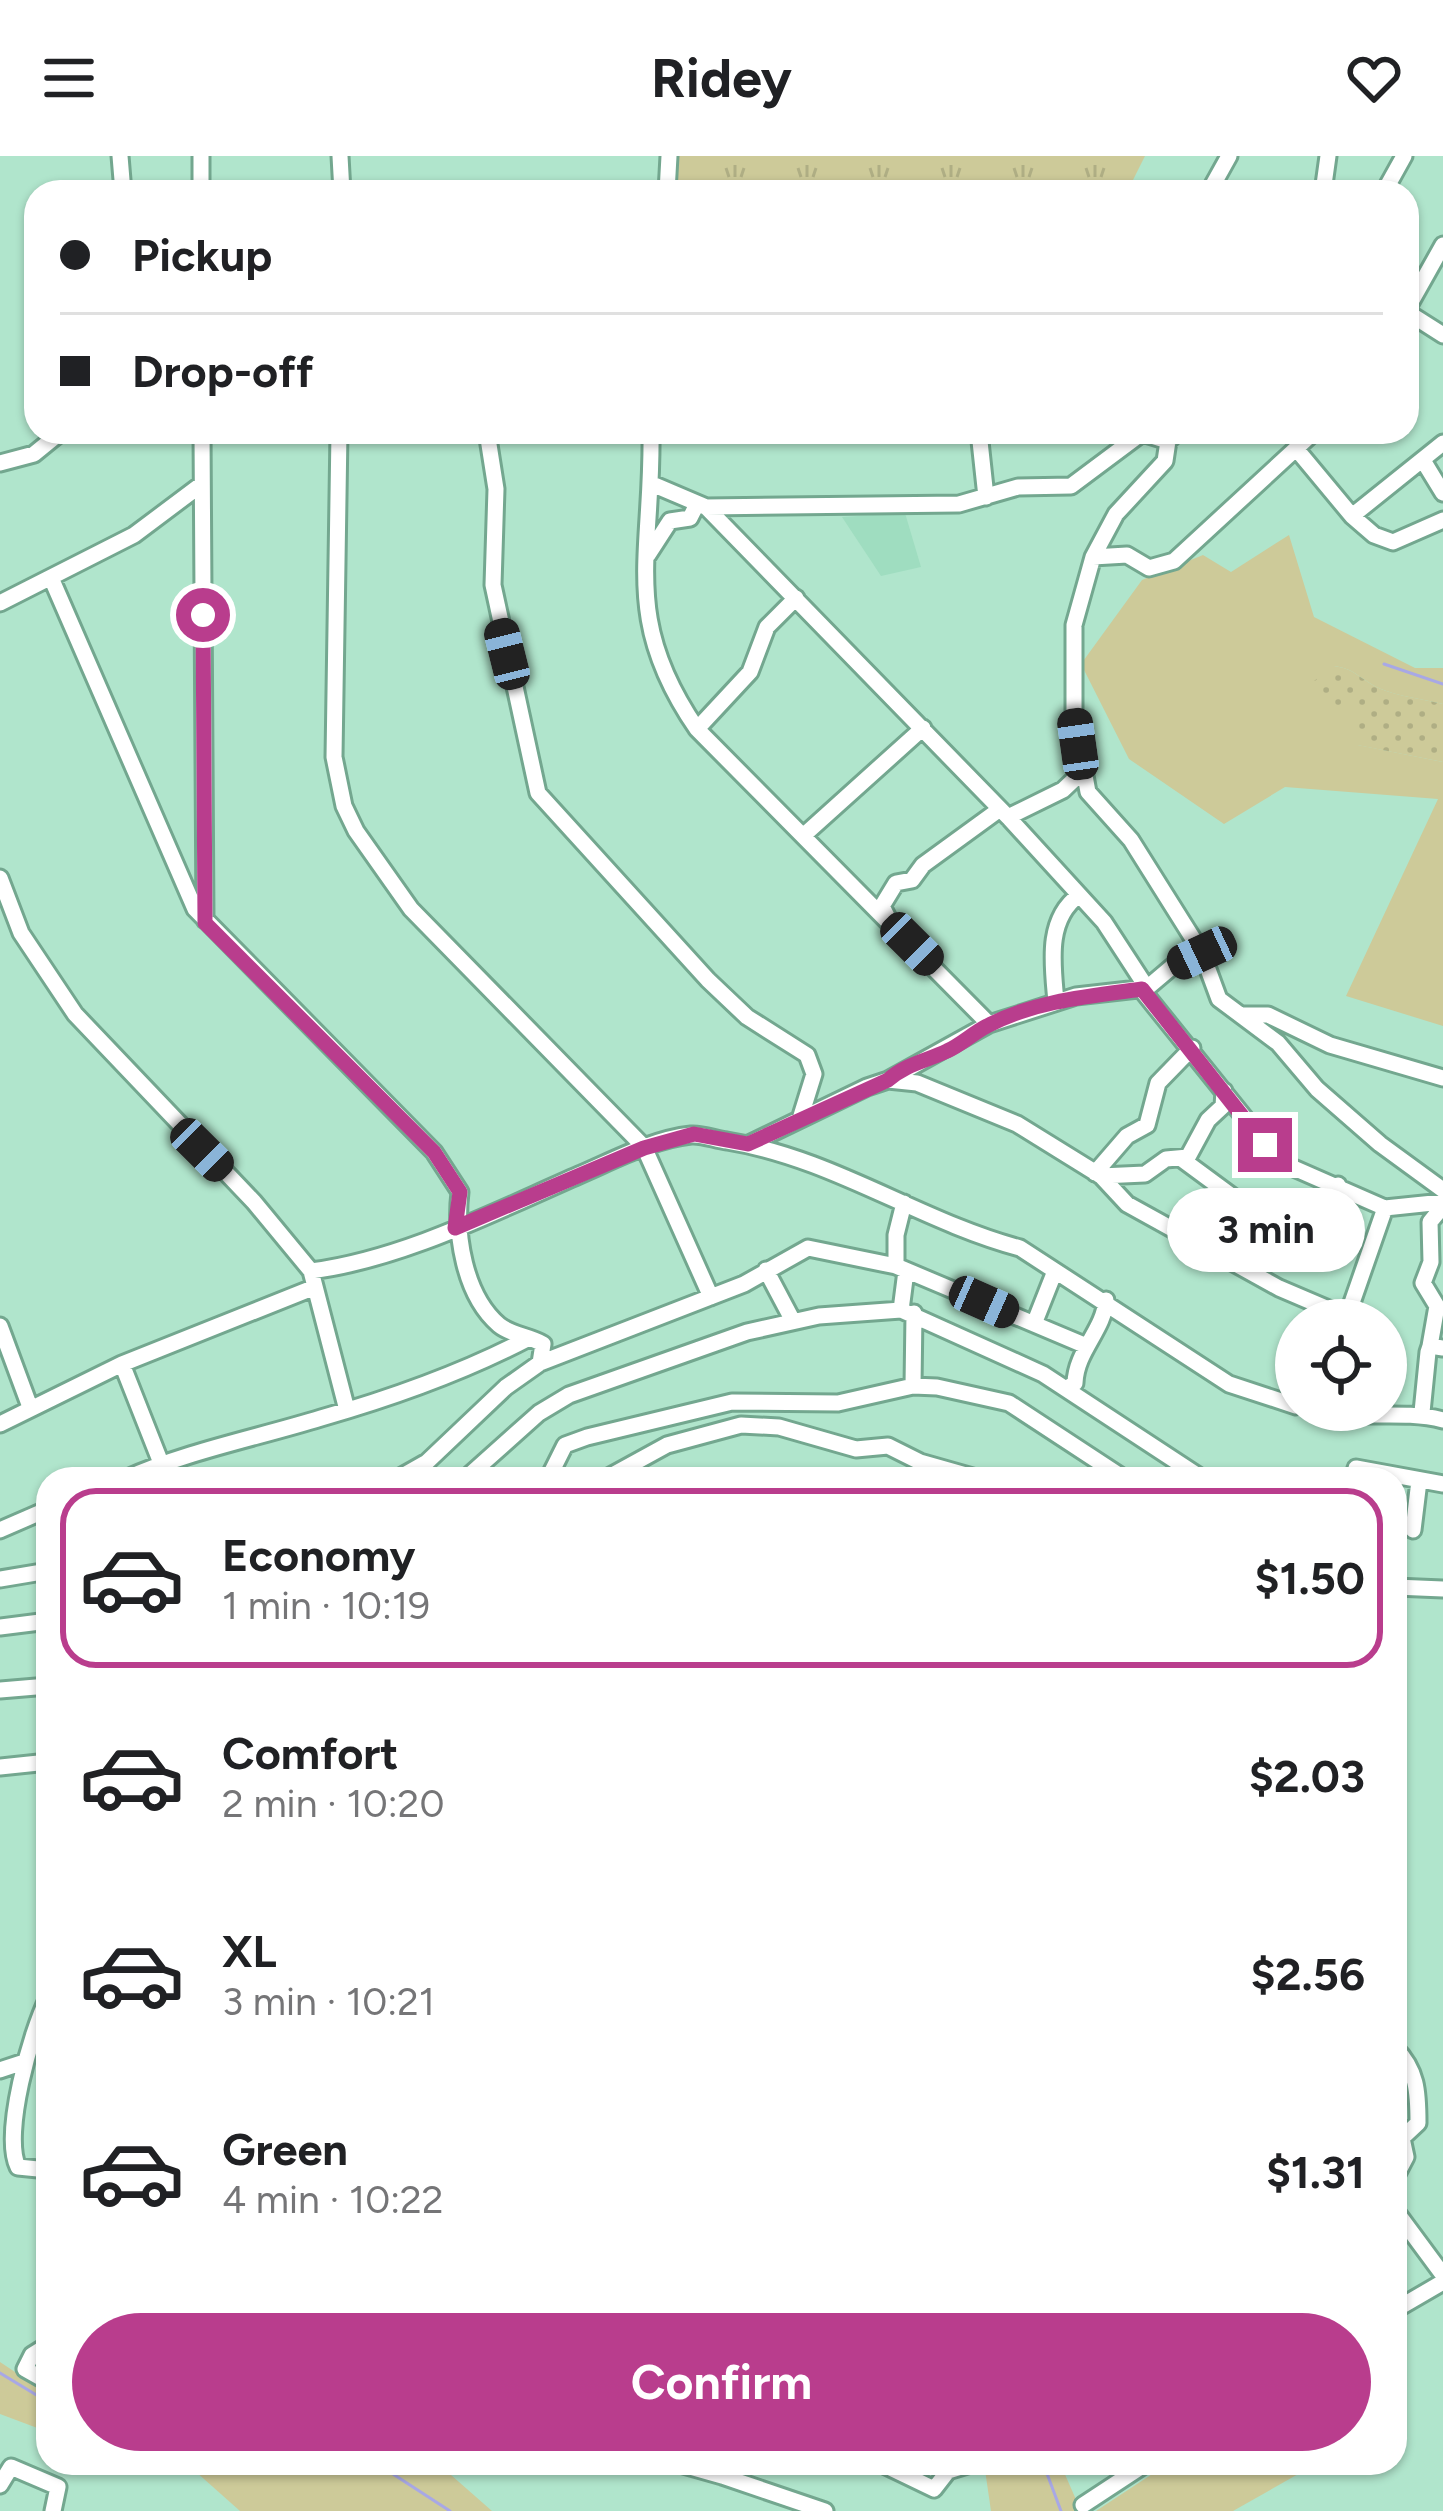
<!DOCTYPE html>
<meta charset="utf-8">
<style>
:root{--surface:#fff;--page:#f6f6f6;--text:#202124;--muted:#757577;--line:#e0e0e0;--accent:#b93d8d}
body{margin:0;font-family:Figtree,sans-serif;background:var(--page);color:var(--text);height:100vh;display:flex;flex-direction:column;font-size:45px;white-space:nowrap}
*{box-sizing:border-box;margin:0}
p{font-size:39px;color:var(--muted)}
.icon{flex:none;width:66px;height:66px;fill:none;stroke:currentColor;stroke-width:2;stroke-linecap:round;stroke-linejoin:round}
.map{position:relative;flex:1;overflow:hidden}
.drawer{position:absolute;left:36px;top:1311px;width:1371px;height:1008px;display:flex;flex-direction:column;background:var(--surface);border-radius:36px;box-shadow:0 3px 9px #0004}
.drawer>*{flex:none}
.hud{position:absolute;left:24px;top:24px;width:1395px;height:264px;border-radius:36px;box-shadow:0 3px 9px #0004;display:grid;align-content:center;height:264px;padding:0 36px;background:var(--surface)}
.tools{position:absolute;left:1275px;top:1143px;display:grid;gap:24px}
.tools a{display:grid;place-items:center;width:132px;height:132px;border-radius:50%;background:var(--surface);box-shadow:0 3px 9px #0004;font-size:60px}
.end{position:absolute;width:54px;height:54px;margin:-27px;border:15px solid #b93d8d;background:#fff;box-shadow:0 0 0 6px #fff}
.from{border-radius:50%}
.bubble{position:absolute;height:84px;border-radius:42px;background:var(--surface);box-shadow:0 3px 9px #0004;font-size:39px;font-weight:700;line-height:84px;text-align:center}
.car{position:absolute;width:36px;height:72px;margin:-36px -18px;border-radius:15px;box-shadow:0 0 9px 3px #0007;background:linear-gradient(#222 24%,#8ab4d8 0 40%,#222 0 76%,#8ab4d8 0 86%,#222 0)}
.hud b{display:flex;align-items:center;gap:42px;height:114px;font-size:45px}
.hud b+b{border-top:3px solid var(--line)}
.hud i{width:30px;height:30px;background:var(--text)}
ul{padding:21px 0 0;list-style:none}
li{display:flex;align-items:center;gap:36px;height:180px;margin:0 24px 18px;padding:0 12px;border:6px solid transparent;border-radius:36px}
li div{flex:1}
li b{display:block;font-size:45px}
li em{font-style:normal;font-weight:700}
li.selected{border-color:var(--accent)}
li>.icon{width:108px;height:108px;stroke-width:1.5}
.primary-button{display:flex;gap:24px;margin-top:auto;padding:24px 36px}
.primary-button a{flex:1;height:138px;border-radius:72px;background:var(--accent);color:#fff;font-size:48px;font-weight:700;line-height:138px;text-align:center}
header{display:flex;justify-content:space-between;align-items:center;height:156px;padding:0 36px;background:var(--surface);font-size:54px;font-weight:700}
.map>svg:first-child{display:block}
.built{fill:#9fddc0}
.grass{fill:#cdca99}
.park{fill:url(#park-tufts)}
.garden{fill:url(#garden-dots)}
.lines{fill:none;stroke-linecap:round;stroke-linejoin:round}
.stream{stroke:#a8a8e5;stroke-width:3}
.minor-casing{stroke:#73a78f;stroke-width:21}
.minor{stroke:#fff;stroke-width:15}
.route{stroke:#b93d8d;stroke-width:15}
</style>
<header><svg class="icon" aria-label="menu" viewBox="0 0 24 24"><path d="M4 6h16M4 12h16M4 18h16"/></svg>Ridey<svg class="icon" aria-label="heart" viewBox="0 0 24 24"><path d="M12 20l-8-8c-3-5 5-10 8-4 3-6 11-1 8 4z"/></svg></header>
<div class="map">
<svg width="1443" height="2355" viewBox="0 0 1443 2355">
<defs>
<pattern id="park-tufts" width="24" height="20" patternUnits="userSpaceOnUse" patternTransform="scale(3)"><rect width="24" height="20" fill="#cdca99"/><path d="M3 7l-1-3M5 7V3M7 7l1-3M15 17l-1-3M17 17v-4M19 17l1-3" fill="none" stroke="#afae84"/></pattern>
<pattern id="garden-dots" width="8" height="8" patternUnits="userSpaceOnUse" patternTransform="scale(3)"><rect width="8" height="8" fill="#cdca99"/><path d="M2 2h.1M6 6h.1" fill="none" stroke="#afae84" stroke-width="1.8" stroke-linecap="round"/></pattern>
</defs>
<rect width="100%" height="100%" fill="#b0e5cc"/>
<path class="built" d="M905,357L921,411L881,420L842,361Z"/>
<path class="grass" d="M1289,379L1314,461L1415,512H1443V548C1419,542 1388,540 1368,526C1354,517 1352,513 1334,510L1355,554L1358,589L1443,606V870L1346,840L1438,643L1285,631L1224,668L1129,603L1081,508L1142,424L1203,399L1231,416Z
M0,2206L48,2238V2276L0,2258Z
M186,2307H447L451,2319L492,2355H240Z
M984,2307H1060L1081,2355H991Z
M1169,2307H1292L1300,2317L1233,2355H1096Z"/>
<path class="park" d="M679,0H1145L1127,36H676Z"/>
<path class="garden" d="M1334,510C1352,513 1354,517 1368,526C1388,540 1420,542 1443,548V606L1357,589L1354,554L1321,552L1314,525Z"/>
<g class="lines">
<path class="stream" d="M1384,508L1443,528
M0,2217L48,2246
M376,2307L450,2355
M1043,2307L1061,2355"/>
<defs>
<path id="minor" d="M120,0L123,36
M201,0V36
M340,0L342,36
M667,36L669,0
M1209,36L1229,0
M1323,36L1328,0
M1384,36L1404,0
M1407,153L1443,89
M1407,156L1443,179
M202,276L205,764
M339,276L334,601L344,650L356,675L411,753L644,991L711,1141
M487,276L496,333L493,429L538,637L708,824L747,861L807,899L814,918L800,963
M651,276C653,400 620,461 697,573L989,868
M979,276L986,341
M1177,276L1168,285L1165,305L1116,358L1093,401L1074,469V560L1088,636L1131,684L1202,797L1219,843L1278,887L1317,933L1380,988L1443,1034
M1298,295L1352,360L1374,379L1393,386L1443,364
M1424,306L1443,337
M0,307L34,298L61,276
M652,328L706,351L959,348L1018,331L1071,330L1142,277L1168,285
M706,351L1008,661L1104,766L1147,832
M1352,360L1443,287
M648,399L670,365L690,362L697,348
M1093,401L1127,399L1149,412L1174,405L1314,276
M52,424L195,753L434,996L460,1036C455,1078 464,1139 499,1169C511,1179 529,1180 543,1188L540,1207
M0,447L134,379L202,328
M697,573L750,516L767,471L796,442
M1008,661L1063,634L1082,616
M803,680L923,572
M0,722L21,777L75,858L254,1046L311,1115L347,1254
M888,762L882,750L896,727L912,724L923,709L1000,653
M1141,833L1280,1006L1385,1052
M1056,846C1053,810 1045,764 1079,739
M1243,859H1268L1330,889L1443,922
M888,924L989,868L1076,840L1147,832L1173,810L1202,797
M749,988L867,931L888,924L917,927L1017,968L1101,1020L1127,1048L1279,1132L1347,1161L1385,1052L1443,1046
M1183,1004L1263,1063L1322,1062L1338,1029
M1095,1017L1127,980L1147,969L1158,927L1192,892
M1101,1020L1145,1018L1166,1003L1188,1001L1208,964L1223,950L1224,935
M896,1110V1079L904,1047
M766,1114L793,1165
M311,1115C403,1103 494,1056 579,1019C614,1004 653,983 691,979C703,978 716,984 727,985C833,1002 919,1065 1020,1092L1229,1228L1296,1250
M901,1154L906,1115
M1034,1168L1055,1115
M0,1170L30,1251
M1430,1190L1437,1150L1423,1127L1431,1106L1430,1066L1443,1050
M122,1208L161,1307
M913,1230L914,1157
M1067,1232L1075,1227C1076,1195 1104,1174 1106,1144
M1313,1254C1356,1265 1400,1253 1443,1264
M1422,1256L1428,1196L1430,1190L1443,1192
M0,1268L122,1208L315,1131
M1356,1312L1443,1328
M125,1323C188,1295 256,1282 321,1262C391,1242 464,1216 529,1182
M397,1323L427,1306L506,1231L540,1207L744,1128L808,1092L896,1110L1084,1189
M465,1323L539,1257L569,1239L747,1176L819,1160L901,1154L1043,1218L1203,1323
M548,1323L565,1289L587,1281L732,1246L838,1247L913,1230L937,1231L1009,1247L1125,1323
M605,1323L667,1289L741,1269L779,1271L856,1293L888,1290L920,1306L980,1323
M0,1374L48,1353
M1413,1374L1419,1325
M0,1423L48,1415
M1395,1431L1443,1433
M0,1471L48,1465
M0,1534L48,1530
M0,1611L48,1606
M48,1842C31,1876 2,1978 18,2011L48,2014
M1395,1892C1417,1914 1418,1936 1418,1967L1402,1982L1406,2001L1395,2022
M0,1914L24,1906
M1395,2054L1443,2119
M1395,2154L1443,2126
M48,2189L32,2199L25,2213L48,2226
M676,2307L722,2320
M719,2307L722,2320L825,2355
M880,2307L934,2333L948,2315L974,2307
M0,2329L11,2311L58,2331L53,2355
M1083,2349L1147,2307"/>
</defs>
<use href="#minor" class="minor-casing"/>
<use href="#minor" class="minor"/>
</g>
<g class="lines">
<path class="route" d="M203,459L205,767L434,996L460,1036L455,1072L644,992L694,978L748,988L888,924C906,908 926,905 947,895C961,889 973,877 987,870C1034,845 1090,840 1142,833L1265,989"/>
</g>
</svg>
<div class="tools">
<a><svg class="icon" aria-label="locate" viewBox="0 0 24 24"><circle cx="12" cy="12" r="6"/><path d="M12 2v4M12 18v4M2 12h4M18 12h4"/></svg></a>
</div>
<i class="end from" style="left:203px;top:459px"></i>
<i class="end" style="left:1265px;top:989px"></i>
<div class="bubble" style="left:1167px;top:1032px;width:198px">3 min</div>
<i class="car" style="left:507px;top:498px;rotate:346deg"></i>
<i class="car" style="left:1078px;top:588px;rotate:352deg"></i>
<i class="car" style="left:912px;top:788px;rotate:135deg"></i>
<i class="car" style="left:1202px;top:797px;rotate:245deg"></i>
<i class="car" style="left:202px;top:994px;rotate:135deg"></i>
<i class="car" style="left:984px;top:1146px;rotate:114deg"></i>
<div class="hud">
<b><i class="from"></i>Pickup</b>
<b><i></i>Drop-off</b>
</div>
<section class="drawer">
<ul>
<li class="selected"><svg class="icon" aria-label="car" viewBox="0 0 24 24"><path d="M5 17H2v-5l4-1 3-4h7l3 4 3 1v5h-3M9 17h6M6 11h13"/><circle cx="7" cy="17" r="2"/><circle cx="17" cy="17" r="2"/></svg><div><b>Economy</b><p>1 min · 10:19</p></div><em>$1.50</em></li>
<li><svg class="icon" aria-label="car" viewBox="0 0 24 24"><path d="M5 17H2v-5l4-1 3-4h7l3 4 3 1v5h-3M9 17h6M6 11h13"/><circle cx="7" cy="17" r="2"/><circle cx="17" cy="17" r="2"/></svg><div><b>Comfort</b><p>2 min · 10:20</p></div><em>$2.03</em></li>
<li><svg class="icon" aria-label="car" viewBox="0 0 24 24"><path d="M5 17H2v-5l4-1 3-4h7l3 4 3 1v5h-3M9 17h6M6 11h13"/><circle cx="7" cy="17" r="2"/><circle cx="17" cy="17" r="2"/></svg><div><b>XL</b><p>3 min · 10:21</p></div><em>$2.56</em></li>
<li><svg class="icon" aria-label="car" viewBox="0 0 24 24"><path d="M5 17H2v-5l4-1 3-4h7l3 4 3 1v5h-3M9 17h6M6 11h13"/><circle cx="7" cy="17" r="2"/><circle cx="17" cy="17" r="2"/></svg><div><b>Green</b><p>4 min · 10:22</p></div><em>$1.31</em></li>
</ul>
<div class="primary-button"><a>Confirm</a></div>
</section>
</div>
